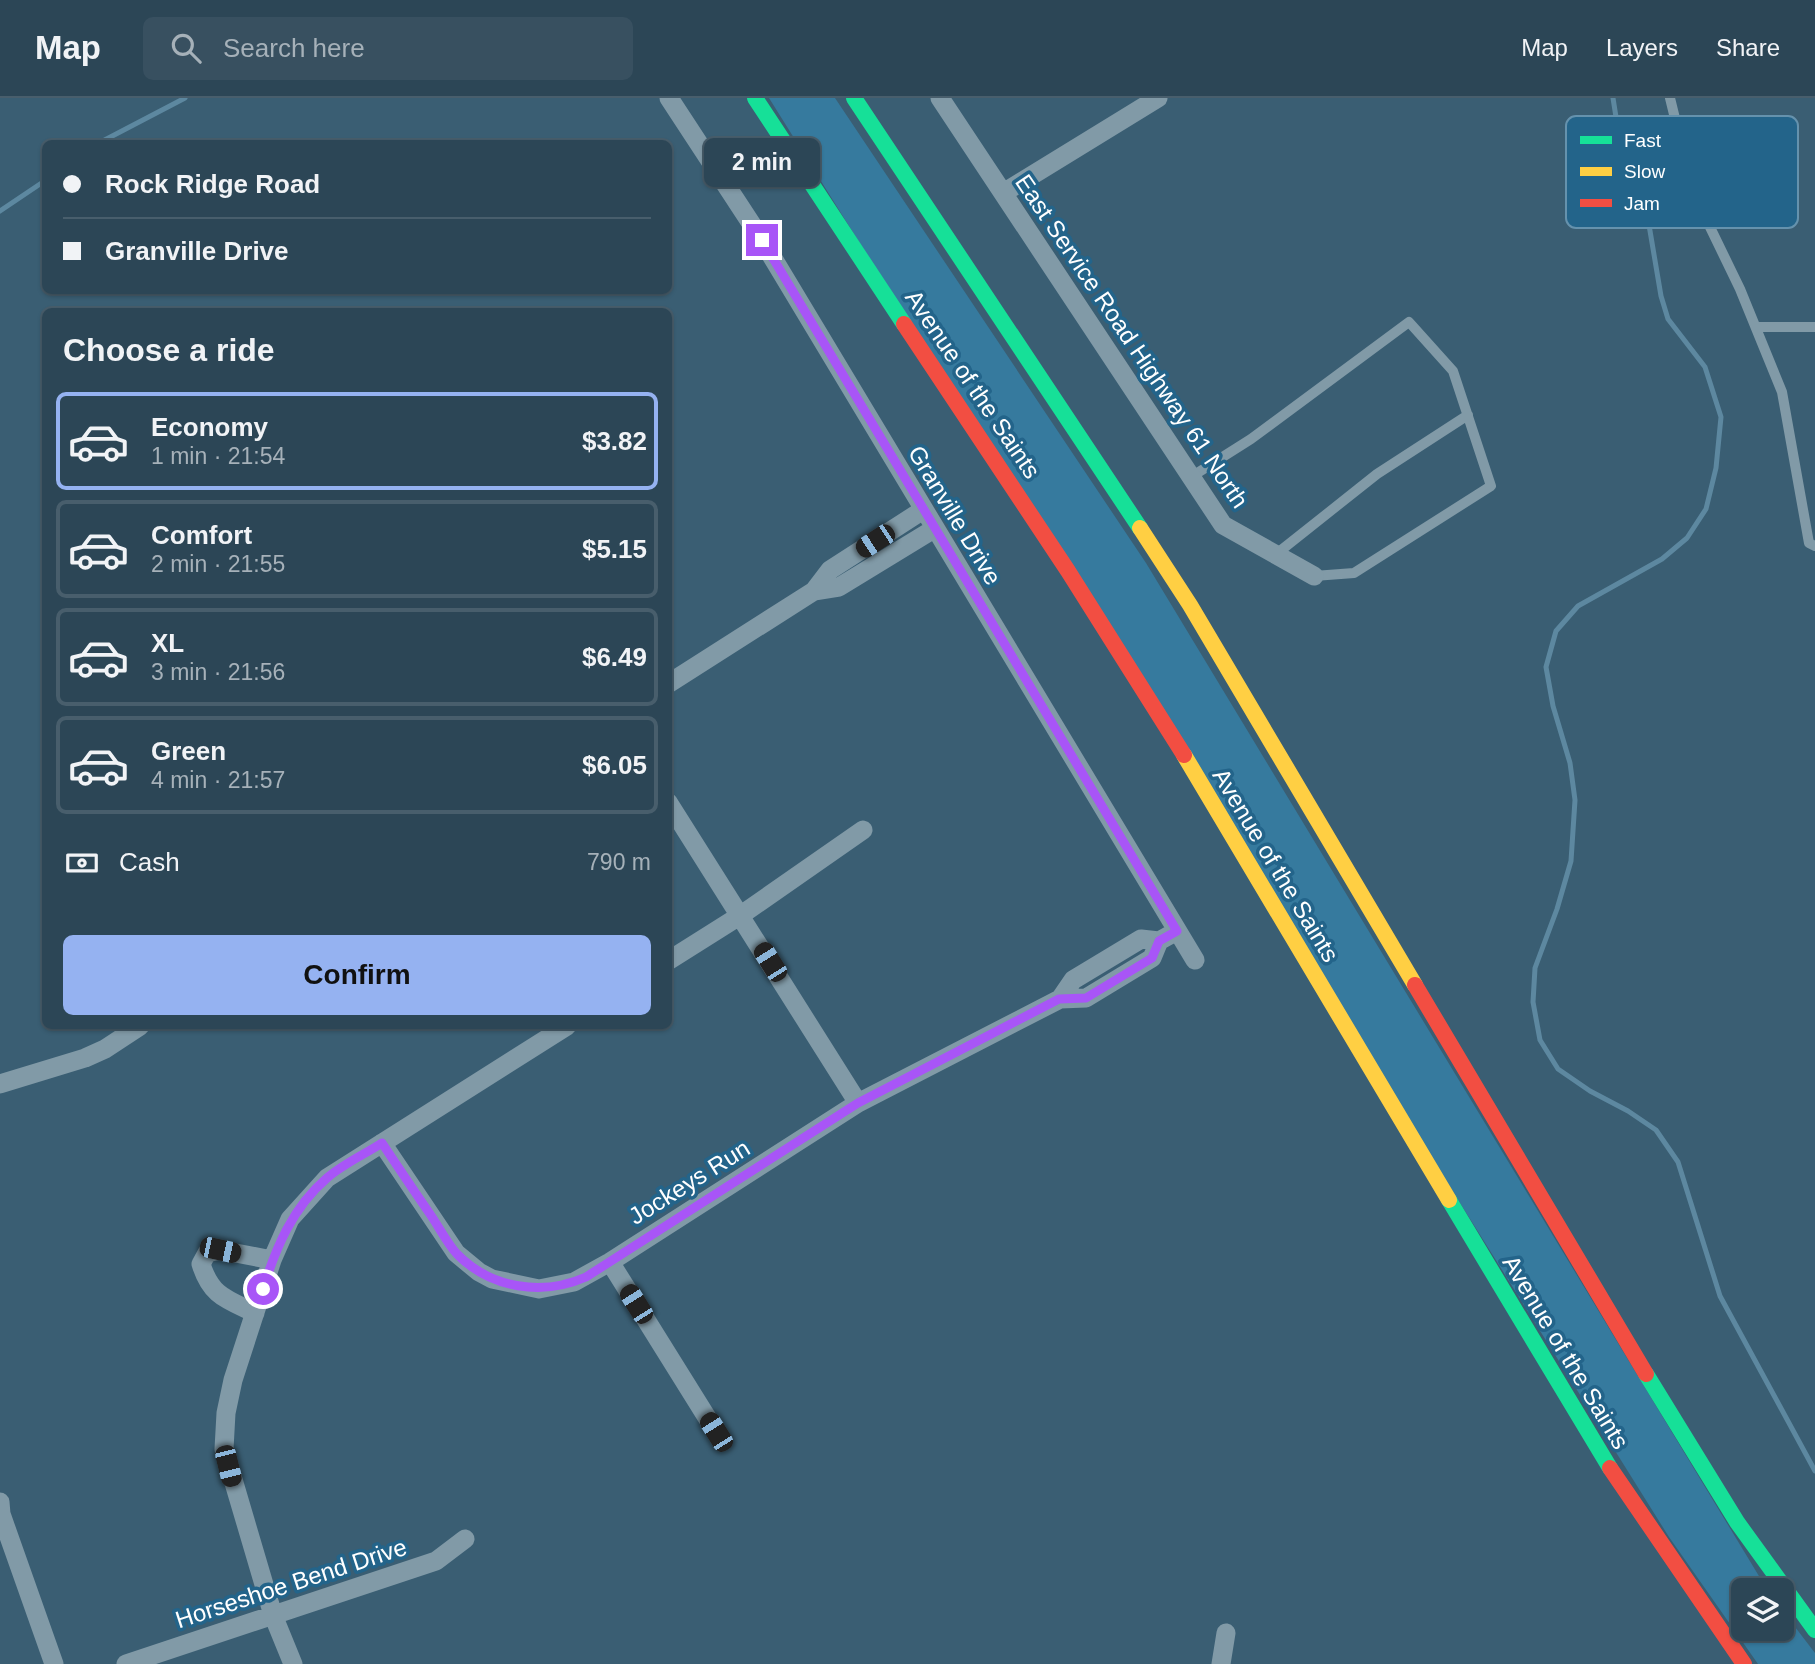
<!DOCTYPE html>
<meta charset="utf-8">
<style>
:root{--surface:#2c4656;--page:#385060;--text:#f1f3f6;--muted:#a6b1b9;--line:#485e6c;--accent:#95b2f1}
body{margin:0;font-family:Helvetica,sans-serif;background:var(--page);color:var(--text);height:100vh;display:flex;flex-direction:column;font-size:26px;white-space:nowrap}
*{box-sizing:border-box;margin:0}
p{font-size:23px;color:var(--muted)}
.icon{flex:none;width:38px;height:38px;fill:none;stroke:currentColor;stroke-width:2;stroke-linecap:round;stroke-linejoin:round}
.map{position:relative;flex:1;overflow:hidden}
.side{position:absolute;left:42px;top:210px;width:630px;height:721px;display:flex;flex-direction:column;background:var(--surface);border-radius:10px;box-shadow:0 2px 5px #0004,0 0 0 2px var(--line)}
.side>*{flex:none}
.hud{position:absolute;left:42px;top:42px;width:630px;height:154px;border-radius:10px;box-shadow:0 2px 5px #0004,0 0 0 2px var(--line);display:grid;align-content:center;height:154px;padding:0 21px;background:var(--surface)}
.fabs{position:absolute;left:1731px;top:1480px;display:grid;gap:14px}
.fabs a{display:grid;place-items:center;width:63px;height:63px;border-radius:10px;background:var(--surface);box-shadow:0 2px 5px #0004,0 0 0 2px var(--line);font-size:35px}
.end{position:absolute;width:32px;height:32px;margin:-16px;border:9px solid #a855f7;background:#fff;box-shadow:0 0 0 4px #fff}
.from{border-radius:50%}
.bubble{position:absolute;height:49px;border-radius:10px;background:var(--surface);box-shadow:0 2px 5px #0004,0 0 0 2px var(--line);font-size:23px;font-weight:700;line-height:49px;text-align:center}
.car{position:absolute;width:21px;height:42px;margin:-21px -10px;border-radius:9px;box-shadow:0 0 5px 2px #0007;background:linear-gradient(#222 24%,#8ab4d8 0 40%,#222 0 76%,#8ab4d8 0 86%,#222 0)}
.hud b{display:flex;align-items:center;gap:24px;height:66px;font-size:26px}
.hud b+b{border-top:2px solid var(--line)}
.hud i{width:18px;height:18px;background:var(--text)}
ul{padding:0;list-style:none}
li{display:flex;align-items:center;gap:21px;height:98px;margin:0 14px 10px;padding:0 7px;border:4px solid var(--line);border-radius:10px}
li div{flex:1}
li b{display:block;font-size:26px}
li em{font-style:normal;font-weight:700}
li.active{border-color:var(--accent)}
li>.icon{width:63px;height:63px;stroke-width:1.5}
h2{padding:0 21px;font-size:32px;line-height:84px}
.pay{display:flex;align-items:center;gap:18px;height:77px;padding:0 21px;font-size:26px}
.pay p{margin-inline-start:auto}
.cta{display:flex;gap:14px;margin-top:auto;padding:14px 21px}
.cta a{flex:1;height:80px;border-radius:10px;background:var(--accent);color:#111;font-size:28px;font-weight:700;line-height:80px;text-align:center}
header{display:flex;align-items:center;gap:42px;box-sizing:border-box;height:98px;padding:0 35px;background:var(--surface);border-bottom:2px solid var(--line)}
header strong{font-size:33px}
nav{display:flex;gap:38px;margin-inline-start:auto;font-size:24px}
.search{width:490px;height:63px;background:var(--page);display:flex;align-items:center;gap:18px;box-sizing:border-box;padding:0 24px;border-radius:10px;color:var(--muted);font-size:26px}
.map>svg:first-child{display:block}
.green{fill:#367a9e}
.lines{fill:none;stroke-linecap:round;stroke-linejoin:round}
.stream{stroke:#5d88a0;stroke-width:5}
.lane{stroke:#819aa7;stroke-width:10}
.street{stroke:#819aa7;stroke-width:19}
.fast{stroke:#16e098;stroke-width:16}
.slow{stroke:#ffcf43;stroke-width:16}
.jam{stroke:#f24e42;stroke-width:16}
.route{stroke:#a855f7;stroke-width:9}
.labels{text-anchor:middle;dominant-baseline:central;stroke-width:7;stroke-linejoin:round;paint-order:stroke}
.street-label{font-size:24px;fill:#fff;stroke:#23648a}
.key{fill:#23648a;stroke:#6592ad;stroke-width:2}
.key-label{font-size:19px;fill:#fff}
</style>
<header>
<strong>Map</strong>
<div class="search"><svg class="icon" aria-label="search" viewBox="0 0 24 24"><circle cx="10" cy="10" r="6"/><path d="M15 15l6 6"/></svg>Search here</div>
<nav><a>Map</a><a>Layers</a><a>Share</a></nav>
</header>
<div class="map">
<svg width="1815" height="1566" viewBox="0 0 1815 1566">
<rect width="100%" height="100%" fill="#3a5e73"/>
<path class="green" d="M769,0H835L1146,465L1768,1493H1743V1531H1782V1512L1815,1555V1566H1758L1669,1439Z"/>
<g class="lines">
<path class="stream" d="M1613,0L1622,57L1648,121L1661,198L1668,221L1705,269L1721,319L1716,370L1706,411L1687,440L1662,461L1578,508L1556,533L1546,569L1553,608L1570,665L1575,702L1571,763L1557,811L1535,870L1533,904L1540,942L1558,971L1590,993L1628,1013L1656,1032L1678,1064L1720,1198L1815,1373
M97,46L185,0
M0,113L46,82"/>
<path class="lane" d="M1670,0L1693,94L1740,191L1782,294L1809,445L1815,448
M1756,229H1815
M1191,379L1251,341L1409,224L1453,273L1491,388L1354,475L1314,478
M1275,457L1377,376L1468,317"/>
<path class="street" d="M669,0L762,142L1195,862
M940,0L1223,427L1314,478
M1003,95L1158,0
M814,493L839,489L934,431
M668,586L814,493L830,472L923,412
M668,704L858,1005
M668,863L741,817L863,732
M1060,901L1073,882L1141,841L1159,843
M0,986L85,960L105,951L140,928
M382,1045L456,1155L479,1174L492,1181L539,1191L574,1184L610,1164L858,1005L1060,901L1086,900L1152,860L1159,843L1177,833
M610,1164L716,1334
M255,1215C226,1201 211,1198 201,1166L207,1155L220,1152L272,1162
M0,1404L1,1416L54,1566
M126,1566L436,1463L465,1441
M293,1566L273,1517L224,1351L226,1315L233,1282L272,1162L290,1121L327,1080L567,928
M1221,1566L1226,1535"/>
<path class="fast" d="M755,0L904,226
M854,0L1140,430
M1449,1102L1610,1370
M1646,1276L1737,1424L1815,1532"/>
<path class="slow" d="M1140,430L1190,507L1415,887
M1184,657L1449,1102"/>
<path class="jam" d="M904,226L1068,473L1184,657
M1415,887L1646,1276
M1610,1370L1744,1566"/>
</g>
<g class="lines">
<path class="route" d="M263,1191C276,1149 293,1109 327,1080C343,1066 365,1056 382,1045C398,1069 414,1093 430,1116C439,1129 447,1145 457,1156C491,1191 543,1198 586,1179L858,1005L1059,901L1086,900L1152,860L1159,843L1177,833L762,142"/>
</g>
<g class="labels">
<g class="street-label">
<text transform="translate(1132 243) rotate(56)">East Service Road Highway 61 North</text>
<text transform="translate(973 286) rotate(56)">Avenue of the Saints</text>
<text transform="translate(955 417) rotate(59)">Granville Drive</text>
<text transform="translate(1276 767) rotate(59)">Avenue of the Saints</text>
<text transform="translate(689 1084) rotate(-32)">Jockeys Run</text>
<text transform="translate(1566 1254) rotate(59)">Avenue of the Saints</text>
<text transform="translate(291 1485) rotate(-18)">Horseshoe Bend Drive</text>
</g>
</g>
<rect x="1566" y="18" width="232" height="112" rx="10" class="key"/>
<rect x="1580" y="38" width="32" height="8" fill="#16e098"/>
<rect x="1580" y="69" width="32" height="9" fill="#ffcf43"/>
<rect x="1580" y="101" width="32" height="8" fill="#f24e42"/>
<g class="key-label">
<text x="1624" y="49">Fast</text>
<text x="1624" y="80">Slow</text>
<text x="1624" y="112">Jam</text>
</g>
</svg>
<div class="fabs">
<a><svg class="icon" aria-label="layers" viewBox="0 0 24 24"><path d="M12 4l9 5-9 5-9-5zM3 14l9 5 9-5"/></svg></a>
</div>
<i class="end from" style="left:263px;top:1191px"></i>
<i class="end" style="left:762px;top:142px"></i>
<div class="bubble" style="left:704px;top:40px;width:116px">2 min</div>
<i class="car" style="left:875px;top:443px;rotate:237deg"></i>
<i class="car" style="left:770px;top:864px;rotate:328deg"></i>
<i class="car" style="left:220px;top:1152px;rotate:102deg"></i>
<i class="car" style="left:636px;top:1206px;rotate:328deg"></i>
<i class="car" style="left:716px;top:1334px;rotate:328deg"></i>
<i class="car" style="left:228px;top:1368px;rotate:166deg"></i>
<div class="hud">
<b><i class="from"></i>Rock Ridge Road</b>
<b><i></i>Granville Drive</b>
</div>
<section class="side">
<h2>Choose a ride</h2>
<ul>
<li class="active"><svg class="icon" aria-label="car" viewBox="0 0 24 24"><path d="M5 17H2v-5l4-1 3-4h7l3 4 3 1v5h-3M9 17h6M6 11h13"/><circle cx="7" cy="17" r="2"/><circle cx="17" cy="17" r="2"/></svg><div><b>Economy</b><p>1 min · 21:54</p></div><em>$3.82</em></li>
<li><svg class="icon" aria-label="car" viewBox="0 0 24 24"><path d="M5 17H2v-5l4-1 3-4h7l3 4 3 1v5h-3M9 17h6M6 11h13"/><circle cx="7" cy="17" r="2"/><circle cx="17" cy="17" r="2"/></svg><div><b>Comfort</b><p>2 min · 21:55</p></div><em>$5.15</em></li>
<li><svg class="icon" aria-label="car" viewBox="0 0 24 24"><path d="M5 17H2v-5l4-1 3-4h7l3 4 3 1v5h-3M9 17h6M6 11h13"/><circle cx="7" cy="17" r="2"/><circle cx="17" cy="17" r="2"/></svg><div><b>XL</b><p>3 min · 21:56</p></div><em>$6.49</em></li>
<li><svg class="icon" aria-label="car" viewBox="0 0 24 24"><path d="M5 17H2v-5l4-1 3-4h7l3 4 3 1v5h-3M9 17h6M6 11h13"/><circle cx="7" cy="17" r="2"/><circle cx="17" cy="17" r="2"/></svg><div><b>Green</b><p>4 min · 21:57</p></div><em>$6.05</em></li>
</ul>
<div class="pay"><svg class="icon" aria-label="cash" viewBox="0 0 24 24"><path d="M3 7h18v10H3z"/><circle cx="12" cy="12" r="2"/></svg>Cash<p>790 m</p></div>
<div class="cta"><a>Confirm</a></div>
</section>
</div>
